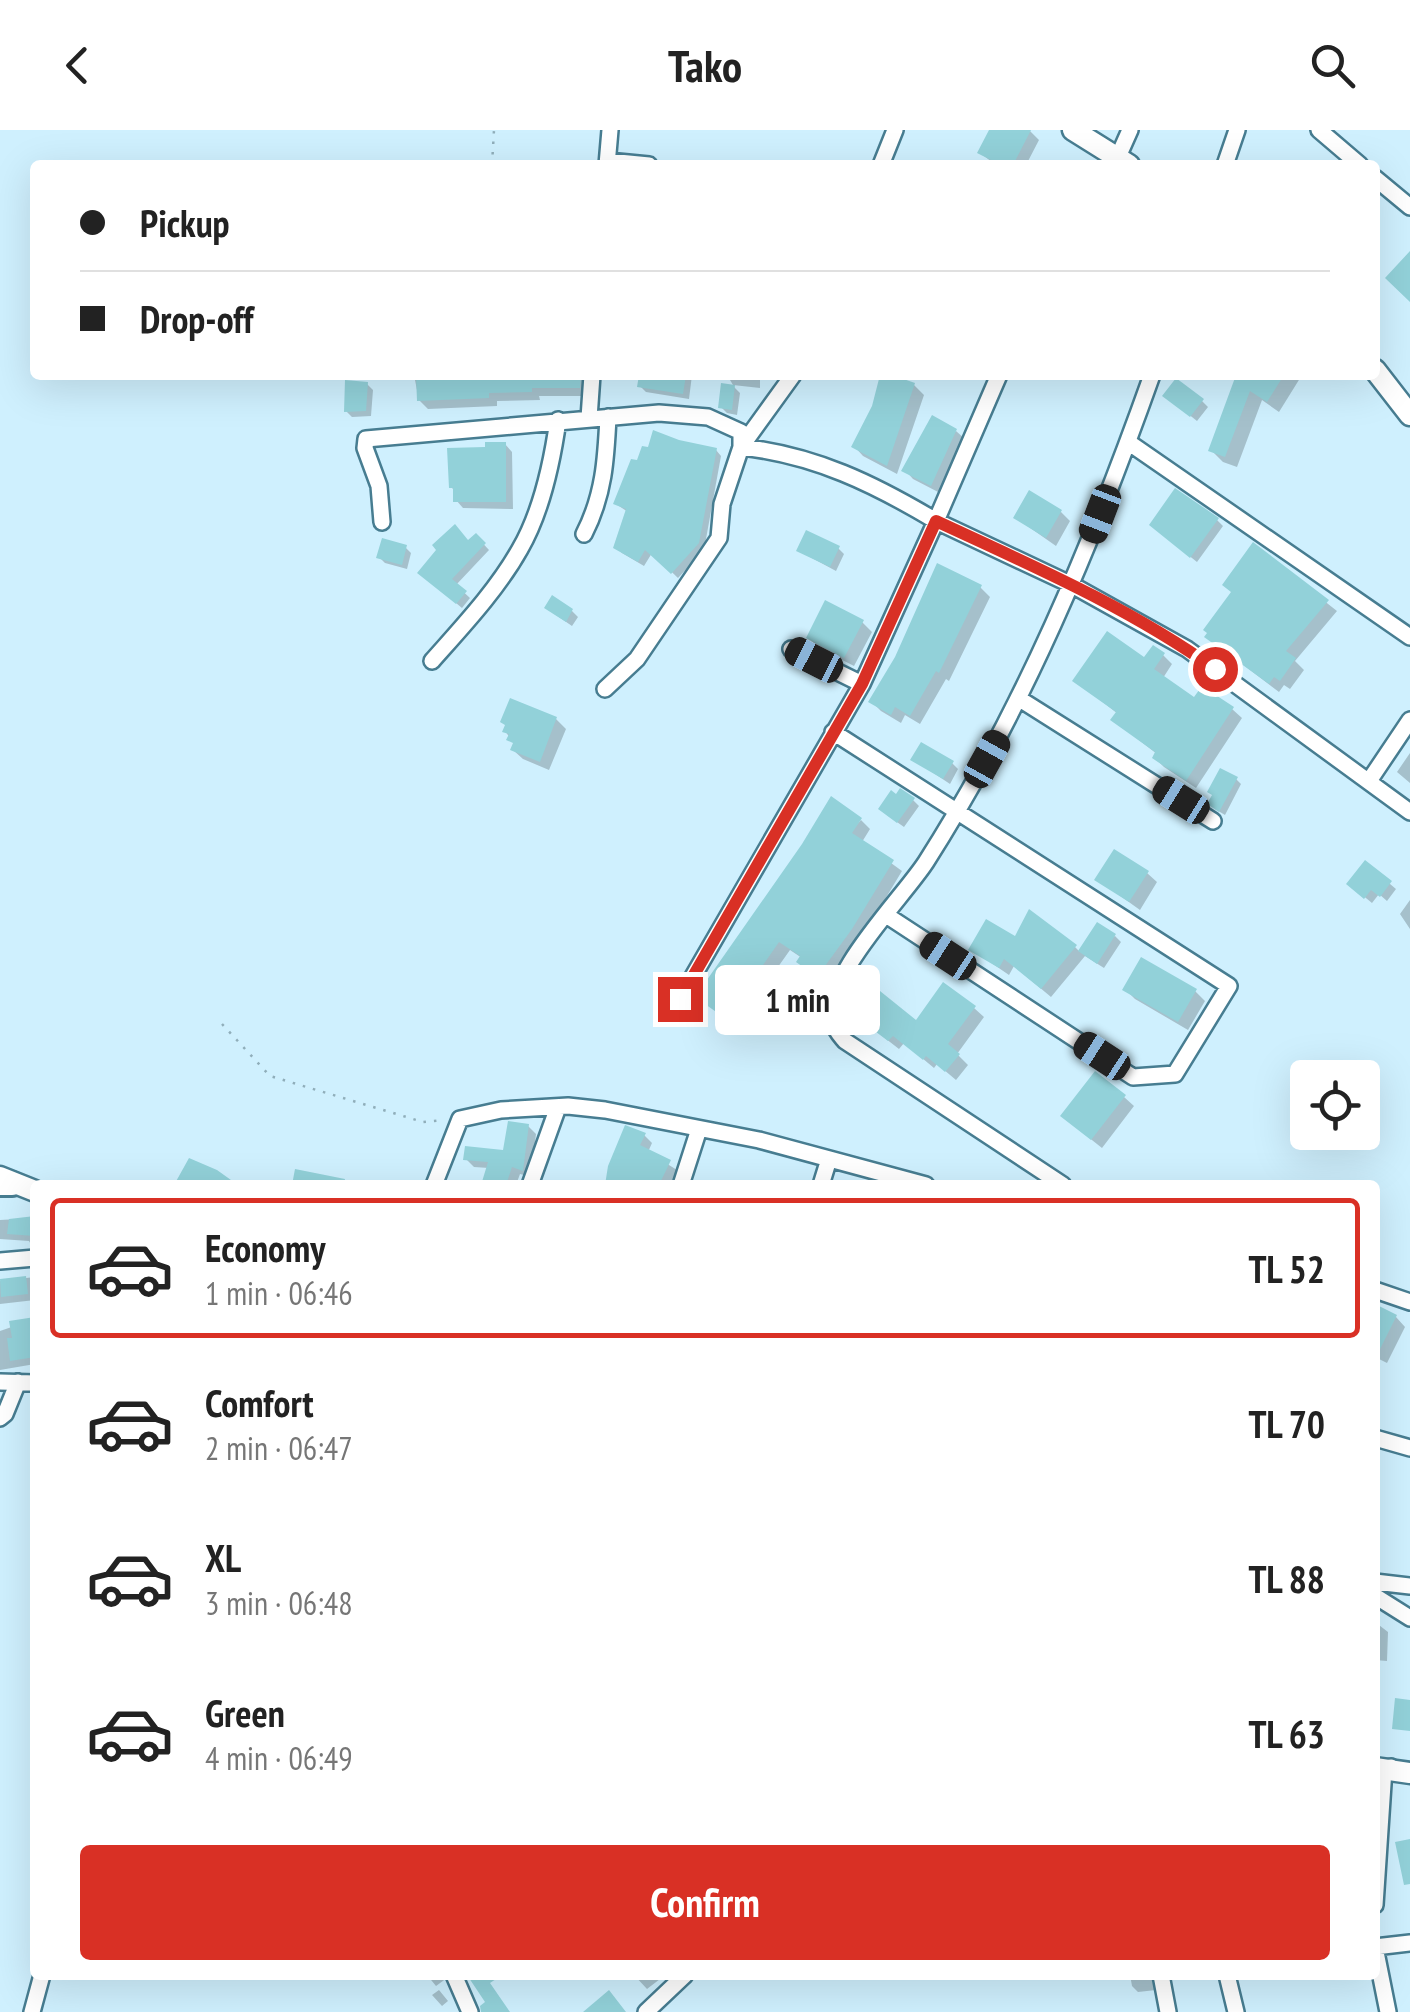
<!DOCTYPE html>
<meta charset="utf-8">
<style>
:root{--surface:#fff;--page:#f6f6f6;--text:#222;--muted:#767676;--line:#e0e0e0;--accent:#d93025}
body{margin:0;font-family:"PT Sans Narrow",sans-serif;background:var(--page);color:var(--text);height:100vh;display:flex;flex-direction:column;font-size:38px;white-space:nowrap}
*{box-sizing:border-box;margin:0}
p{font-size:32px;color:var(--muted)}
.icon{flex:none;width:55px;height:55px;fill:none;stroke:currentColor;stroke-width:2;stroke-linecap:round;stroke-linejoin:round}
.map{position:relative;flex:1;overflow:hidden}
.details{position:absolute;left:30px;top:1050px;width:1350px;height:800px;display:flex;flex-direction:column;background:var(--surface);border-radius:10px;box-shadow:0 10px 40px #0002}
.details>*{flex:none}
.banner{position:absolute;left:30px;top:30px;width:1350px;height:220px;border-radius:10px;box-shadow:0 10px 40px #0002;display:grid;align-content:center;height:220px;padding:0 50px;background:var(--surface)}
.fabs{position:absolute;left:1290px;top:930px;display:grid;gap:20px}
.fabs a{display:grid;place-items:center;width:90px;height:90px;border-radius:10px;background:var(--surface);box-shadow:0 10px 40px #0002;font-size:50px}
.end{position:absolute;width:45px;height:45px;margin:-22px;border:12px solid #d93025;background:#fff;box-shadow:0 0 0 5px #fff}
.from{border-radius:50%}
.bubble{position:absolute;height:70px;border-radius:10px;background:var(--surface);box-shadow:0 10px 40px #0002;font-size:32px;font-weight:700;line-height:70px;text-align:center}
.car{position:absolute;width:30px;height:60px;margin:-30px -15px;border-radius:12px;box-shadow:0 0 8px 2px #0007;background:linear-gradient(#222 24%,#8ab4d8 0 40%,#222 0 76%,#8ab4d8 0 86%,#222 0)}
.banner b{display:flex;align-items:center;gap:35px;height:95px;font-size:38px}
.banner b+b{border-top:2px solid var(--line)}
.banner i{width:25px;height:25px;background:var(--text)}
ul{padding:18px 0 0;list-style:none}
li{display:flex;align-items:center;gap:30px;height:140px;margin:0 20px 15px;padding:0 30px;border:5px solid transparent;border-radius:10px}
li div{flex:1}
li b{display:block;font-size:38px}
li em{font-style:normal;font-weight:700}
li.current{border-color:var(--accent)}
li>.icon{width:90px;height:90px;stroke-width:1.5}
.button{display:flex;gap:20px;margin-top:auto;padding:20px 50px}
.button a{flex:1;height:115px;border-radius:10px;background:var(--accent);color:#fff;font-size:40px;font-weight:700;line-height:115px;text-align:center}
header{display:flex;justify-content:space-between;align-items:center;height:130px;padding:0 50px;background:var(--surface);font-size:45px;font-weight:700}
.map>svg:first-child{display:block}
.shadow{fill:#0003}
.building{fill:#92d1d9}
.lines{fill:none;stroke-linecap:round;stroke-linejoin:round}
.minor-casing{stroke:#477d91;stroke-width:20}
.tertiary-casing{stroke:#477d91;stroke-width:25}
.secondary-casing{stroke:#477d91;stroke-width:28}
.path{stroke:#90aeba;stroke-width:2.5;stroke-dasharray:2.5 8;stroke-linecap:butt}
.minor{stroke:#fff;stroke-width:15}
.tertiary{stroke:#fff;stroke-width:20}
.secondary{stroke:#fff;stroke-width:22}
.route{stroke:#d93025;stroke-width:12}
</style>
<header><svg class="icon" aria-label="back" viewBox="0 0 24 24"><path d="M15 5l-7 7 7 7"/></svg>Tako<svg class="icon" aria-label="search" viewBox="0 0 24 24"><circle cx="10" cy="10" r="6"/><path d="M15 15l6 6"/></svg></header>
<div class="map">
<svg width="1410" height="1882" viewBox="0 0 1410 1882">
<rect width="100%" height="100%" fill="#cff0fe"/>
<path class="shadow" d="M992,0H1029L1039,10L1026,35H996L980,23Z
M414,245H589L588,266H539L540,270L497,271V276L428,279L419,270Z
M641,245H692L689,269L646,262L640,256Z
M727,245H766L765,249L760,248V258L733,255Z
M883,245L914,255L924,265L897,344L863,326L854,316L875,276Z
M1239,245H1302L1279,282L1262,270L1237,337L1223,332L1211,320Z
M367,254L373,260L371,286L352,287L346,281Z
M734,257L740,263L737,285L727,283L721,277Z
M1172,271H1202L1208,277L1197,291Z
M956,301L965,309L940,363L913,349L905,340Z
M505,314L512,322L513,379L463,378L456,370L455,361L451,357L488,320Z
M716,320L721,326L704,420L678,448L652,423L644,436L622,423L616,417L628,382L616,374Z
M1061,382L1070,391L1056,416L1016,388Z
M1217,390L1223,396L1197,432L1158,401Z
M476,406L489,420L456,455L470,468L462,478L426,448Z
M1253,415L1337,481L1295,531L1304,540L1290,559L1284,555L1279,562L1207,507L1233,463Z
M405,417L411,423L407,439L385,433L379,427Z
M838,418L844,424L836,441L799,421Z
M980,457L990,467L949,551L946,549L920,594L905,585L901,593L881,581L871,571Z
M572,481L578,487L572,496L553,483Z
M862,492L872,502L854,536L819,518L809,508Z
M1163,525L1172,534L1163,548L1195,571L1232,579L1242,588L1196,658L1164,637L1155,628L1157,624L1113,590L1118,584L1075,550Z
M556,589L566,599L549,640L523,629L513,620L515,615L505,601Z
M1410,623V653L1397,642Z
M914,630L952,633L958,639L950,654Z
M1236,649L1241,654L1225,685L1215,679Z
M913,670L919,676L904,697L887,685Z
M861,690L870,699L862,712L902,741L861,809L828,855L809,841L799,832L802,828L790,820L751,875L755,878L740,899L698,867Z
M1365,733L1396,759L1387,771L1379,764L1372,773L1355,759Z
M1147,743L1157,752L1140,780L1098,750Z
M1410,770V799L1400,784Z
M1115,806L1121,812L1104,838L1085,826L1051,867L1014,836L1009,845L971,819L1016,809L1075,817L1080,822Z
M1125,859L1195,861L1205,871L1188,900L1135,869Z
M974,878L984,887L957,924L968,935L956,950L937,934L934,938L904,913L899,919L872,898L917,893Z
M1124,967L1134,976L1102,1018L1073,995Z
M528,996L536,1004L531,1047L520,1044L516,1055H484L489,1038L474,1037L466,1029L505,1022Z
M644,1005L652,1013L648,1022L677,1040L670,1055H606Z
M35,1088V1122L29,1111L0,1109V1090Z
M35,1147V1170L0,1174V1151Z
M1375,1177L1396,1187L1405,1197L1387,1233L1375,1227Z
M32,1190L35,1193V1234L0,1240V1201Z
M1375,1492L1388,1502L1387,1531L1375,1530Z
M427,1845H451L436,1856Z
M634,1845H657L660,1849L647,1859Z
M1130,1845H1155L1156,1860L1138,1862L1132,1856Z
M439,1860L448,1871L442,1876L432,1865Z"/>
<path class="building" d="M989,0H1031L1013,35H1001L977,23Z
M1410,121V172L1385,148Z
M416,245H581L580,258H532V262L489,263V268L417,271Z
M639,245H686L683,264L637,257Z
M880,245H892L915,253L887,336L851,317L872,276Z
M1236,245H1284L1267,272L1250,261L1225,327L1208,321Z
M1176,248L1204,269L1190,287L1162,266Z
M345,250L368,252L366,281L344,282Z
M721,253L735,255L732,280L718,278Z
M932,285L957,299L931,356L901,341Z
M653,300L679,310L717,318L699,413L671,444L645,420L638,432L613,418L626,379L613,374L631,329L637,330L642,316L648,317Z
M485,312H506V372H453V358H449L447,318L485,317Z
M1175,358L1219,388L1190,428L1149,395Z
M1029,360L1062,380L1046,408L1013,388Z
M455,394L468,410L476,403L486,413L452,449L467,461L456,474L417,443L436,420L432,415Z
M806,400L840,416L830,437L796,421Z
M382,408L407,415L402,435L376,428Z
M1253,412L1329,470L1286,521L1296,528L1280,551L1274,547L1269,554L1204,507L1207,503L1203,500L1231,462L1222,455Z
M937,433L982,455L939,543L936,541L910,586L895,577L891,585L868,572L895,527Z
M552,465L573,479L566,492L544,478Z
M825,470L864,490L844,528L806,508Z
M1107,501L1144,527L1153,515L1165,523L1154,539L1194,567L1202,556L1234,577L1186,651L1152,628L1155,622L1110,590L1116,582L1072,551Z
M510,568L557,587L540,632L510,620L513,613L506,610L509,604L502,602L505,595L500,592Z
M921,612L954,631L943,649L910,630Z
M1220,638L1238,647L1219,682L1207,674L1212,665L1207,662Z
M900,658L915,668L897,693L878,679L891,660L896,664Z
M831,666L862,688L852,703L894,730L852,799L817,847L796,832L800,826L779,812L743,864L747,867L729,891L695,867L802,714Z
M1114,719L1149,741L1129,772L1094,750Z
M1365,730L1392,751L1380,767L1371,760L1364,769L1346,754Z
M1029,779L1077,815L1041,859L1004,829L999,838L968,820L986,789L1015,806Z
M1097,792L1116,804L1097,834L1078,821Z
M1141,827L1197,859L1178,892L1122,860Z
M943,852L976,876L948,914L960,924L945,942L926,926L923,930L893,906L888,911L859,889L880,861L916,890Z
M1095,941L1126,965L1091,1010L1060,986Z
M508,991L529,994L523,1041L512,1037L506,1055H481L488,1032L463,1030L465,1016L503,1020Z
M625,995L646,1003L640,1015L671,1030L659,1055H605L608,1036Z
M189,1028L217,1040L238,1055H174Z
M295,1039L345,1049L344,1055H292Z
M35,1086V1106L7,1104L9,1089Z
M26,1146L28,1164L1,1167L0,1149Z
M1375,1174L1397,1185L1375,1229Z
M35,1187V1227L10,1231L7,1208H12L9,1191Z
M1395,1568L1410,1570V1601L1392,1599Z
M1410,1709V1754L1404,1755L1395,1712Z
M467,1845H502L490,1853L510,1882H481L480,1876L485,1872Z
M609,1860L626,1882H583Z"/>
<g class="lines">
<defs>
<path id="minor" d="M1319,0L1360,35
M1118,27L1130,0
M608,31L649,35
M607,35L610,0
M881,35L895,0
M1225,35L1237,0
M1375,48L1410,77
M999,245L936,391L1072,455L1187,519L1410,682
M589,288L592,245
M1128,312L1410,507
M382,392L379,356L365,318L366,309L659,283L708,287L741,302V317C815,325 874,354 936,391L862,554L680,869
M584,404C604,365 606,329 608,287
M791,519L862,554
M432,531C463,496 497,460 520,419C542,381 552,333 558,290
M605,559L637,529L719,408L722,374L741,317L793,245
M1018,568L1213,691
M833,602L1229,856L1175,944L1133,947L886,785
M1369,651L1410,590
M434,1055L460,989L501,980L568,976L605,980L759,1010L926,1055
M530,1055L558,977
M681,1055L699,999
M821,1055L829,1029
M1063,1055L845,911C840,905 835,900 833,892C822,847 902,769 926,732C1023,580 1092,414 1152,245
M0,1131L35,1128
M1375,1160L1410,1172
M0,1252L35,1253
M0,1288L5,1284L18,1252
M1375,1308L1410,1318
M1375,1452L1410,1456
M1375,1466L1410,1488
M1375,1775L1384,1639L1391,1637
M1375,1817L1388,1882
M1375,1817L1410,1813
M454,1845L470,1882
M1161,1845L1168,1882
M1227,1845L1236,1882
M32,1882L42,1845
M646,1882L685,1845"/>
<path id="tertiary" d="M1073,0L1129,35
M1375,240L1410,285
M0,1047L35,1061
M1375,1638L1410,1643"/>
<path id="secondary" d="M0,1054H12"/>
</defs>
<use href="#minor" class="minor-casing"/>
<use href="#tertiary" class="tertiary-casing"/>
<use href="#secondary" class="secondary-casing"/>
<path class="path" d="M492,35L494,0
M222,894L270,946L423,992L444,990"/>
<use href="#minor" class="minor"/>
<use href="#tertiary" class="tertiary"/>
<use href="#secondary" class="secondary"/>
</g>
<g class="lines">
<path class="route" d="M680,869L862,554L936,391C1031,435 1130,478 1215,539"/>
</g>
</svg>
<div class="fabs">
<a><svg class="icon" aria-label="locate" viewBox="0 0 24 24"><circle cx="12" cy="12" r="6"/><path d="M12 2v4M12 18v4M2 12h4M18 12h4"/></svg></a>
</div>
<i class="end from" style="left:1215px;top:539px"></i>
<i class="end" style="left:680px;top:869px"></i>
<div class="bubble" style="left:715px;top:835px;width:165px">1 min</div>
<i class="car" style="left:1100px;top:384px;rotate:201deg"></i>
<i class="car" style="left:814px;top:530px;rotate:297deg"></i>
<i class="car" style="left:987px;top:629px;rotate:29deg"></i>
<i class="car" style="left:1181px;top:670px;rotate:302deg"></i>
<i class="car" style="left:948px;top:826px;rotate:303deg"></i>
<i class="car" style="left:1102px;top:926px;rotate:303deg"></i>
<div class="banner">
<b><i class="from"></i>Pickup</b>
<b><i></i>Drop-off</b>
</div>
<section class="details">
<ul>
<li class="current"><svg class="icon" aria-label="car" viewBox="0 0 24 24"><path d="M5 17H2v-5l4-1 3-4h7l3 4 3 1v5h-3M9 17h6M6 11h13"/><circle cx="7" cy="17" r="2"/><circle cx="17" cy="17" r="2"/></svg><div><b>Economy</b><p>1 min · 06:46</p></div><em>TL 52</em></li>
<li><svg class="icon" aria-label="car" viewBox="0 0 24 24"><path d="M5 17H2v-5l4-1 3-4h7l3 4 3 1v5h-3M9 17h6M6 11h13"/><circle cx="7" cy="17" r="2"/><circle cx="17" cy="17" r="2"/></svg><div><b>Comfort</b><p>2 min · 06:47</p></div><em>TL 70</em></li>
<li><svg class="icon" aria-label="car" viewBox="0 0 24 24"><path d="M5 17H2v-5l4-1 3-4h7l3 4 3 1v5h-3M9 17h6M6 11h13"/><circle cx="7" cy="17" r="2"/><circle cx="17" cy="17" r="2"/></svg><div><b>XL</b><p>3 min · 06:48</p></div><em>TL 88</em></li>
<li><svg class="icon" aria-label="car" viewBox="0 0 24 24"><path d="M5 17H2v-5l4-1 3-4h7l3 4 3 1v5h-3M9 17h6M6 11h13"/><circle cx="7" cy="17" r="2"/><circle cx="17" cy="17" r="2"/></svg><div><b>Green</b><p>4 min · 06:49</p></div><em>TL 63</em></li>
</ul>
<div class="button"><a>Confirm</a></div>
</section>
</div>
